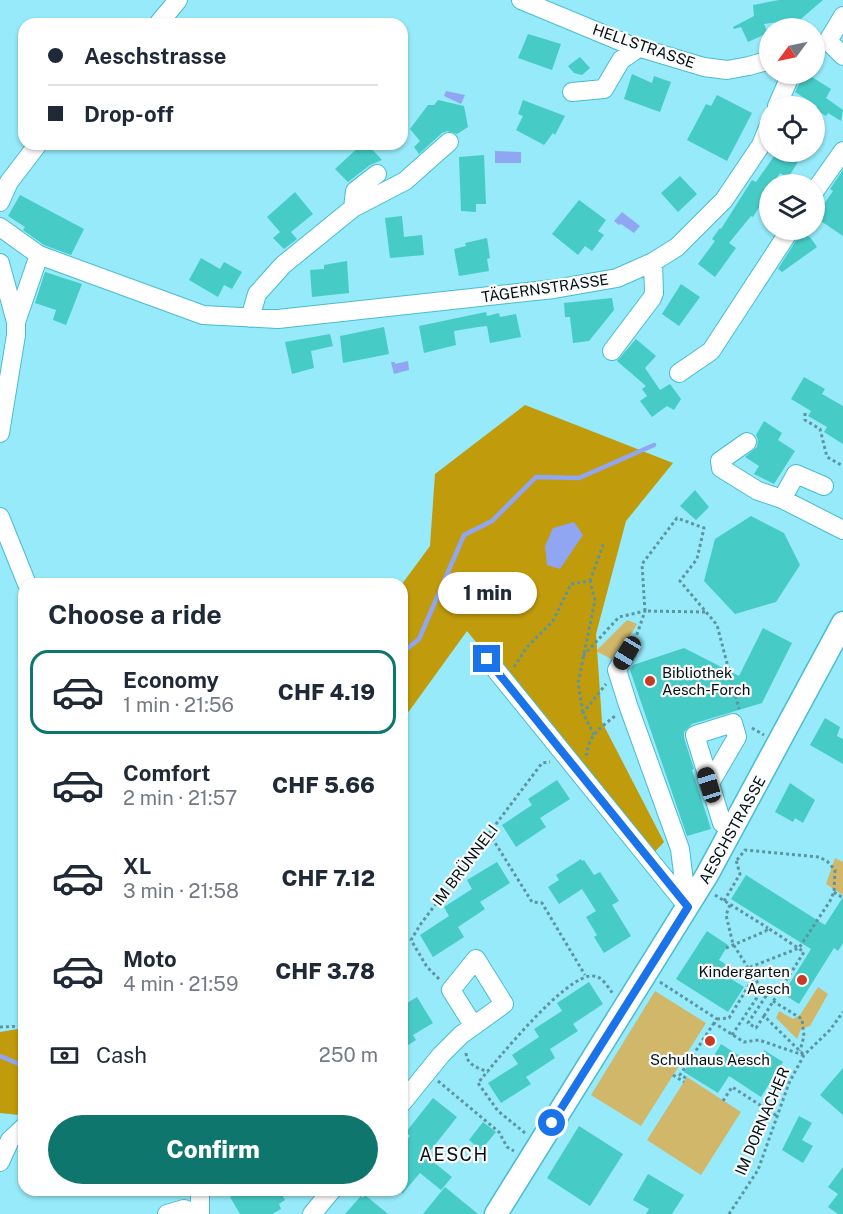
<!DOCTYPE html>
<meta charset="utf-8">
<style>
:root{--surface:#fff;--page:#f2f2f3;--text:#1f2937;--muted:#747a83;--line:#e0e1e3;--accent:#0f766e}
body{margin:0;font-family:"Public Sans",sans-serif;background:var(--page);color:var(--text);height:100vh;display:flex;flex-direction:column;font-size:22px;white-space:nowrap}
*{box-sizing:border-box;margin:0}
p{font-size:20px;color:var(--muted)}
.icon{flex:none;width:33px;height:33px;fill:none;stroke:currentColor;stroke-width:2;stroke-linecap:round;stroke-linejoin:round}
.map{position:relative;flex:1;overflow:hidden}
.details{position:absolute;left:18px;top:578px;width:390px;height:618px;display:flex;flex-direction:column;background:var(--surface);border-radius:18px;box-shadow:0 2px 4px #0004}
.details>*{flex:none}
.top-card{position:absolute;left:18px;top:18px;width:390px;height:132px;border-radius:18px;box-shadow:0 2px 4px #0004;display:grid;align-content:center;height:132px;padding:0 30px;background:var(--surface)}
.needle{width:39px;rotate:237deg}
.controls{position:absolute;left:759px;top:18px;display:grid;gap:12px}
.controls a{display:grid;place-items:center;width:66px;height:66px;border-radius:50%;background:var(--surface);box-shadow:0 2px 4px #0004;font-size:30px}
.end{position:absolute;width:27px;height:27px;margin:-14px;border:8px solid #1a73e8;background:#fff;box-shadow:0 0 0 3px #fff}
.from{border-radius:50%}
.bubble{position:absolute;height:42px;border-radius:21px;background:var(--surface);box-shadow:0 2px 4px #0004;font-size:20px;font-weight:800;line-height:42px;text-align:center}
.car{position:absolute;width:18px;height:36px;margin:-18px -9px;border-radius:8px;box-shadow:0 0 4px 2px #0007;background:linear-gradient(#222 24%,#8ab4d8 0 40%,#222 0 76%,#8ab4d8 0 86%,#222 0)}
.top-card b{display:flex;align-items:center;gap:21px;height:57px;font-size:22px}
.top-card b+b{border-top:2px solid var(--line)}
.top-card i{width:15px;height:15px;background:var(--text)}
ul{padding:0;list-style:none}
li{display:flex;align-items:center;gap:18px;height:84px;margin:0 12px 9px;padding:0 18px;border:3px solid transparent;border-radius:18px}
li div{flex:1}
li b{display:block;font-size:22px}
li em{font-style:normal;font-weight:800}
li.current{border-color:var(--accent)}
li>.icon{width:54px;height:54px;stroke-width:1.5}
h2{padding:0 30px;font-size:27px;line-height:72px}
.pay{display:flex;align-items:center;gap:15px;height:66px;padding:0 30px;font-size:22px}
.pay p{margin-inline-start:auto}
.primary-button{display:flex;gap:12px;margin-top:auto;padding:12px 30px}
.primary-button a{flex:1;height:69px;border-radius:36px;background:var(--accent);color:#fff;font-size:24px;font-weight:800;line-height:69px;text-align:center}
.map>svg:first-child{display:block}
.green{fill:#d1b769}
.forest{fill:#c09b0b}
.water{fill:#91a6f3}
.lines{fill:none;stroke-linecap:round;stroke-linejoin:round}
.stream{stroke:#91a6f3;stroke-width:4.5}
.building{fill:#46cbc6}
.minor-casing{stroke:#4abcd0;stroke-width:20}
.major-casing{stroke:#4abcd0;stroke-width:25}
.path{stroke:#5c95a1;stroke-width:3;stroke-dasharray:3 3;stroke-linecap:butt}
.minor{stroke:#fff;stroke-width:18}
.major{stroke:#fff;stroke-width:22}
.path-bridge{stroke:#5c95a1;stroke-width:3;stroke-dasharray:3 3;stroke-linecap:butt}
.route{stroke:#1a73e8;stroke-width:8}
.poi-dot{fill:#c63a26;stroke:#fbfbfb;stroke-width:2}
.labels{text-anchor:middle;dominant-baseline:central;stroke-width:4.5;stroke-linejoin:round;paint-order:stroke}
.street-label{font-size:15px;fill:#001015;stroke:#fbfbfb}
.poi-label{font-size:15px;fill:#001015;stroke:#fbfbfb;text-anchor:start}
.quarter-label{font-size:18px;letter-spacing:1.5px;fill:#001015;stroke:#fbfbfb}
</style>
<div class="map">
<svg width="843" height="1214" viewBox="0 0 843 1214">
<rect width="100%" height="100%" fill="#96eafa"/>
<path class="green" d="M627,620L637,624L615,661L596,651Z
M835,858L843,862V895L826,884Z
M818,987L828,994L810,1026L801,1029L797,1039L776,1018L779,1011L793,1019L800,1015Z
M655,991L706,1023L641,1126L591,1095Z
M687,1077L741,1112L701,1175L647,1140Z"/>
<path class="forest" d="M525,405L673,463L626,521L596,634L602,722L664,842L650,857L467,631L402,721V584L430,546L435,474Z
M24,1028V1109L19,1115L0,1113V1032Z"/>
<path class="water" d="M446,91L465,95L461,104L444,96Z
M495,151L521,152V163H495Z
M622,212L640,226L634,233L621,224L619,225L614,221Z
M408,361L409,370L394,374L391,362H395V364Z
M574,522L583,535L560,569L547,565L545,546L553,528Z"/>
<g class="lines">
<path class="stream" d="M402,653L419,639L464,535L492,521L536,477L579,478L654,445
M0,1056L24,1066"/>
</g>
<path class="building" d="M779,0H823L795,24L785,21L764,24L768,33L748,42L741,27L734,29L733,27L754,16L753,5Z
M528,34L561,44L552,70L518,58Z
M580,57L590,68L582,75L574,73L568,66Z
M632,74L652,83L654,76L671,82L660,112L624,99Z
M804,74H807L831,89L826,98L843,110L841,121L828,113L826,116L815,109L817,106L795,92Z
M717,95L752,113L727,161L687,140L706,104L711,106Z
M438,100L464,106L468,127L457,134L447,131L442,133L419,154L414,147L420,141L410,129L428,105H434Z
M523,100L565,116L555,135L553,133L544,145L516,130L523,116L518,114Z
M362,144H367L382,160L370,165L348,182L335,169Z
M777,152H804L788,178L780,173L773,184H770V190L753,217L751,216L729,243L736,248L715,277L698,264L715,241L712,239L720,228L721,229L752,180L756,182Z
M484,155L486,204H476V212L461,211L459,157Z
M843,170V236L815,217L833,191L830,189Z
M680,176L697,194L678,212L661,193Z
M295,192L313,214L291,232L297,239L284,249L273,238L280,232L267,217Z
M20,195L84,229L71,255L44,245L23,230L25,227L8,216Z
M579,200L606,220L598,231L604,235L592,251L585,246L578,255L552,234Z
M402,216L404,237L422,235L424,255L390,258L385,218Z
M800,234L810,237L817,247L782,272L778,269Z
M487,238L490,258L487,259L489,271L459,276L454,249L466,246L465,243Z
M201,258L220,269L224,262L242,272L232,289L224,285L218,297L189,280Z
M347,261L349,293L312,297L310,270L324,269V265Z
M45,272L82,284L66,325L53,320L56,310L35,303Z
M681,284L700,297L679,326L662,314Z
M612,298L614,310L589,341L573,343L570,317H565L564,303Z
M486,312L487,316L499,313L500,317L516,314L521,337L490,343L487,326L478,327L454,331L456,345L424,353L419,326Z
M384,327L389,354L343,363L340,336Z
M330,334L333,346L311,351L314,368L292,374L285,342Z
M636,339L656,356L645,368L660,390L670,384L681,399L674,410L667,406L652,417L640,401L647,396L642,389L646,386L617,361Z
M804,377L825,389L822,394L843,406V444L824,432L827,427L808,416L811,411L791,399Z
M764,421L782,433L778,440L795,451L774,484L754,474L759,466L745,457L757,447L758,440L756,435Z
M695,490L709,507L696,520L680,506Z
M751,516L784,533L800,565L776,602L735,614L704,581L715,539Z
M763,628L792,643L762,703L692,724L684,732V738L694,769L692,770L711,829L687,836L630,670L633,665L684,648L739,676Z
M825,718L840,727L837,736L843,739V764L810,745Z
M557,780L570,799L540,818L546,827L516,847L502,825L532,805L528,799Z
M790,783L815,800L803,823L795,818L793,822L775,812Z
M581,859L582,861L584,860L594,875L600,872L619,901L612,905L631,936L604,953L594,937L597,935L586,917L596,911L582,889L559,904L548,887L559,880L556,875Z
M497,862L510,883L480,902L485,909L458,927L464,937L433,957L420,935L449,916L444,907L472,889L467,880Z
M746,875L825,925L843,897V943L838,951L834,948L799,1004L783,994L811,949L731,899Z
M707,931L728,945L719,960L730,967L725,975L744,987L728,1012L676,979Z
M589,982L603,1004L573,1024L578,1031L550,1049L555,1058L526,1077L531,1084L501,1103L488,1083L518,1064L512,1055L539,1037L534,1029L562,1011L557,1003Z
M417,997L433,1023L413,1035L416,1040L402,1049V1006Z
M721,1044L754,1065L764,1050L783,1062L761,1097L729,1076L718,1093L684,1072L694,1055L709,1064Z
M843,1068V1115L820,1095Z
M433,1098L457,1117L426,1156L452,1177L441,1190L420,1173L402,1194V1146L410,1136L406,1132Z
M799,1116L812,1123L802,1140L813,1146L803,1163L782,1150Z
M483,1122L496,1132L481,1150L469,1140Z
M579,1126L623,1154L590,1206L547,1178Z
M843,1167V1214H838L828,1207L838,1194L828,1187Z
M648,1174L684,1195L672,1214H646L649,1209L633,1200Z
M445,1187L478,1214H423Z
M228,1190H279L285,1200L279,1204L281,1209L272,1214H240L230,1197L232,1196Z
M365,1195L388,1214H345L361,1196L363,1198Z"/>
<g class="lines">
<defs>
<path id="minor" d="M521,0L627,44L704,67L727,70L749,66L770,60
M158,24L178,0
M828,41L843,16
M828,41L843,56
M572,92L604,89L621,60L640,47
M777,106L791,74
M814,192L843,151
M0,202L9,182L38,144
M353,208L355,191L377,174
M0,227L39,255
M0,263L16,322V335L0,433
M250,318L257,294L283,265L353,208L405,181L449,142
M16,322L39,255L203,315L278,319L554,289L617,278L653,262L677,247L724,200L761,145L770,123
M612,351L652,298L654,293L653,262
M679,373L711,351L790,230
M747,442L720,461L721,468L758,491L782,499L843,530
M782,499L796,474L824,486
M0,517L27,584
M627,653L617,670L628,705L680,849L687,906
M487,659L688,907
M709,785L737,737L733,723L695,735L722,823L732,831
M402,1103L441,1055L461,1035L504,1004L476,959L451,990L473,1025
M0,1162L10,1140L24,1127
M167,1214L184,1209L197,1214
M200,1214V1190
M312,1214L332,1190"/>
<path id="major" d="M496,1214L707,875L843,623"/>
</defs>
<use href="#minor" class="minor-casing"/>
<use href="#major" class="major-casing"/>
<path class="path" d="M805,413V420L820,429L827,457L843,466
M590,581L604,542
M705,612L645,611L642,564L677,518L704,528L697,559L680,581L717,625L739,709
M583,656L619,617L645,611L635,640
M514,667L527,647L553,621L571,584L590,581L595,600L578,683L583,713
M752,728L764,735
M594,735L583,713L606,684
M585,755L587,754C588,735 602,727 616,715
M489,833L532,902L542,903L585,975
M737,860L745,850L819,857L827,861L835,870L834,892L830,901L799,948L748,968
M834,892L843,898
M715,895L768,928
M724,901L740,874L736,860
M730,905L726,915L733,944L766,996L748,1023L756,1028L764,1016L804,1055
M439,979L427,967L411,940L420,925L542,763L550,762
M660,982L717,1019L714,1023L744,1042L759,1040L803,1055
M773,1001L802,1019L804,1036L800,1051
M764,1016L804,952L768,928L766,931
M717,1019L729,1018L754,977
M0,1027L24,1026
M732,1035L762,990
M466,1053C467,1065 478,1068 488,1072
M673,1075L684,1082
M686,1078L680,1075L714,1023
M438,1081L499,1132L507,1147L514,1151
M723,1101L732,1087L777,1116
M525,1133L498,1111L478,1083C496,1061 567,973 593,976C602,976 608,987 613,994
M729,1214L758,1170L789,1083L804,1055L830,1030L843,1012"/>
<use href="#minor" class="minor"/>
<use href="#major" class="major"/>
<path class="path-bridge" d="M726,948L766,931"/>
</g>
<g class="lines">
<path class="route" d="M487,659L688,907L552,1123"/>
</g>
<g class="poi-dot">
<circle cx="650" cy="681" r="6"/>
<circle cx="802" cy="980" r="6"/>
<circle cx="710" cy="1041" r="6"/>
</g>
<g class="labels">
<g class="street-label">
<text transform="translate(644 46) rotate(19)">HELLSTRASSE</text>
<text transform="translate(545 288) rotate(-8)">TÄGERNSTRASSE</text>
<text transform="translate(732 830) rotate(-61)">AESCHSTRASSE</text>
<text transform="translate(465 865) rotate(-53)">IM BRÜNNELI</text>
<text transform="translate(762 1121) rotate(-67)">IM DORNACHER</text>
</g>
<g class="poi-label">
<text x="662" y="672">Bibliothek<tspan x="662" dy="17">Aesch-Forch</tspan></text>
<text x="790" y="971" text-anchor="end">Kindergarten<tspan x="790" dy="17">Aesch</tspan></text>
<text x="710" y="1059" text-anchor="middle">Schulhaus Aesch</text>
</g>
<g class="quarter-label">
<text x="454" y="1154">AESCH</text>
</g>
</g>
</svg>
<div class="controls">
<a><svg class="needle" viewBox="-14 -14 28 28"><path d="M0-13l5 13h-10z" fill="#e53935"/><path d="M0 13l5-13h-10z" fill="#747a83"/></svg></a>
<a><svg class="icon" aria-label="locate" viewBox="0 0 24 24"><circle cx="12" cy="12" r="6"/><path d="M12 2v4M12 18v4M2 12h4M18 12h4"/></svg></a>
<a><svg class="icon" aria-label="layers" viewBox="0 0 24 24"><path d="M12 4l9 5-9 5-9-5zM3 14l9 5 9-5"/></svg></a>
</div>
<i class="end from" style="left:552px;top:1123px"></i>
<i class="end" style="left:487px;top:659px"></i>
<div class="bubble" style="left:438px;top:572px;width:99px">1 min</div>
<i class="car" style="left:627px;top:653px;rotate:211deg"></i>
<i class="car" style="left:709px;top:785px;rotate:343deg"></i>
<div class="top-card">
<b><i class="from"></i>Aeschstrasse</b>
<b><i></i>Drop-off</b>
</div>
<section class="details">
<h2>Choose a ride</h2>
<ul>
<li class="current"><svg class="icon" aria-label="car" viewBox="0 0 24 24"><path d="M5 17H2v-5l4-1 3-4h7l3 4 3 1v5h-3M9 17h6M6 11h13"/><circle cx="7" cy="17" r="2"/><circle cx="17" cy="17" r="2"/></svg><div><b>Economy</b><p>1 min · 21:56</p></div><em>CHF 4.19</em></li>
<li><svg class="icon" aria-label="car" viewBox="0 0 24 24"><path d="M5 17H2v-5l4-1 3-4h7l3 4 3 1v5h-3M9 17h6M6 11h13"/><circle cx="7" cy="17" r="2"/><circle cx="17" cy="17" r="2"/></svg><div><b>Comfort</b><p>2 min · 21:57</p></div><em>CHF 5.66</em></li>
<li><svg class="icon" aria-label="car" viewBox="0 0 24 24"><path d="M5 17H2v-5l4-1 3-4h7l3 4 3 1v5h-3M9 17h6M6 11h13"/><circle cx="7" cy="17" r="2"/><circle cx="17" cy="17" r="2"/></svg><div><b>XL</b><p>3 min · 21:58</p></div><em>CHF 7.12</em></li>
<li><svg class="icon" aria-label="car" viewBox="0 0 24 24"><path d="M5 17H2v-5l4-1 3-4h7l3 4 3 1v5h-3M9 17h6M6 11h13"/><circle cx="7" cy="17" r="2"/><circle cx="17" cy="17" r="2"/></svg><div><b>Moto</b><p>4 min · 21:59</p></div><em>CHF 3.78</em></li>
</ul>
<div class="pay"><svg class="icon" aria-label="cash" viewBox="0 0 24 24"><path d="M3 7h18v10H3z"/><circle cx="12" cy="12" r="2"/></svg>Cash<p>250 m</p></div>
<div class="primary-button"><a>Confirm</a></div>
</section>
</div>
